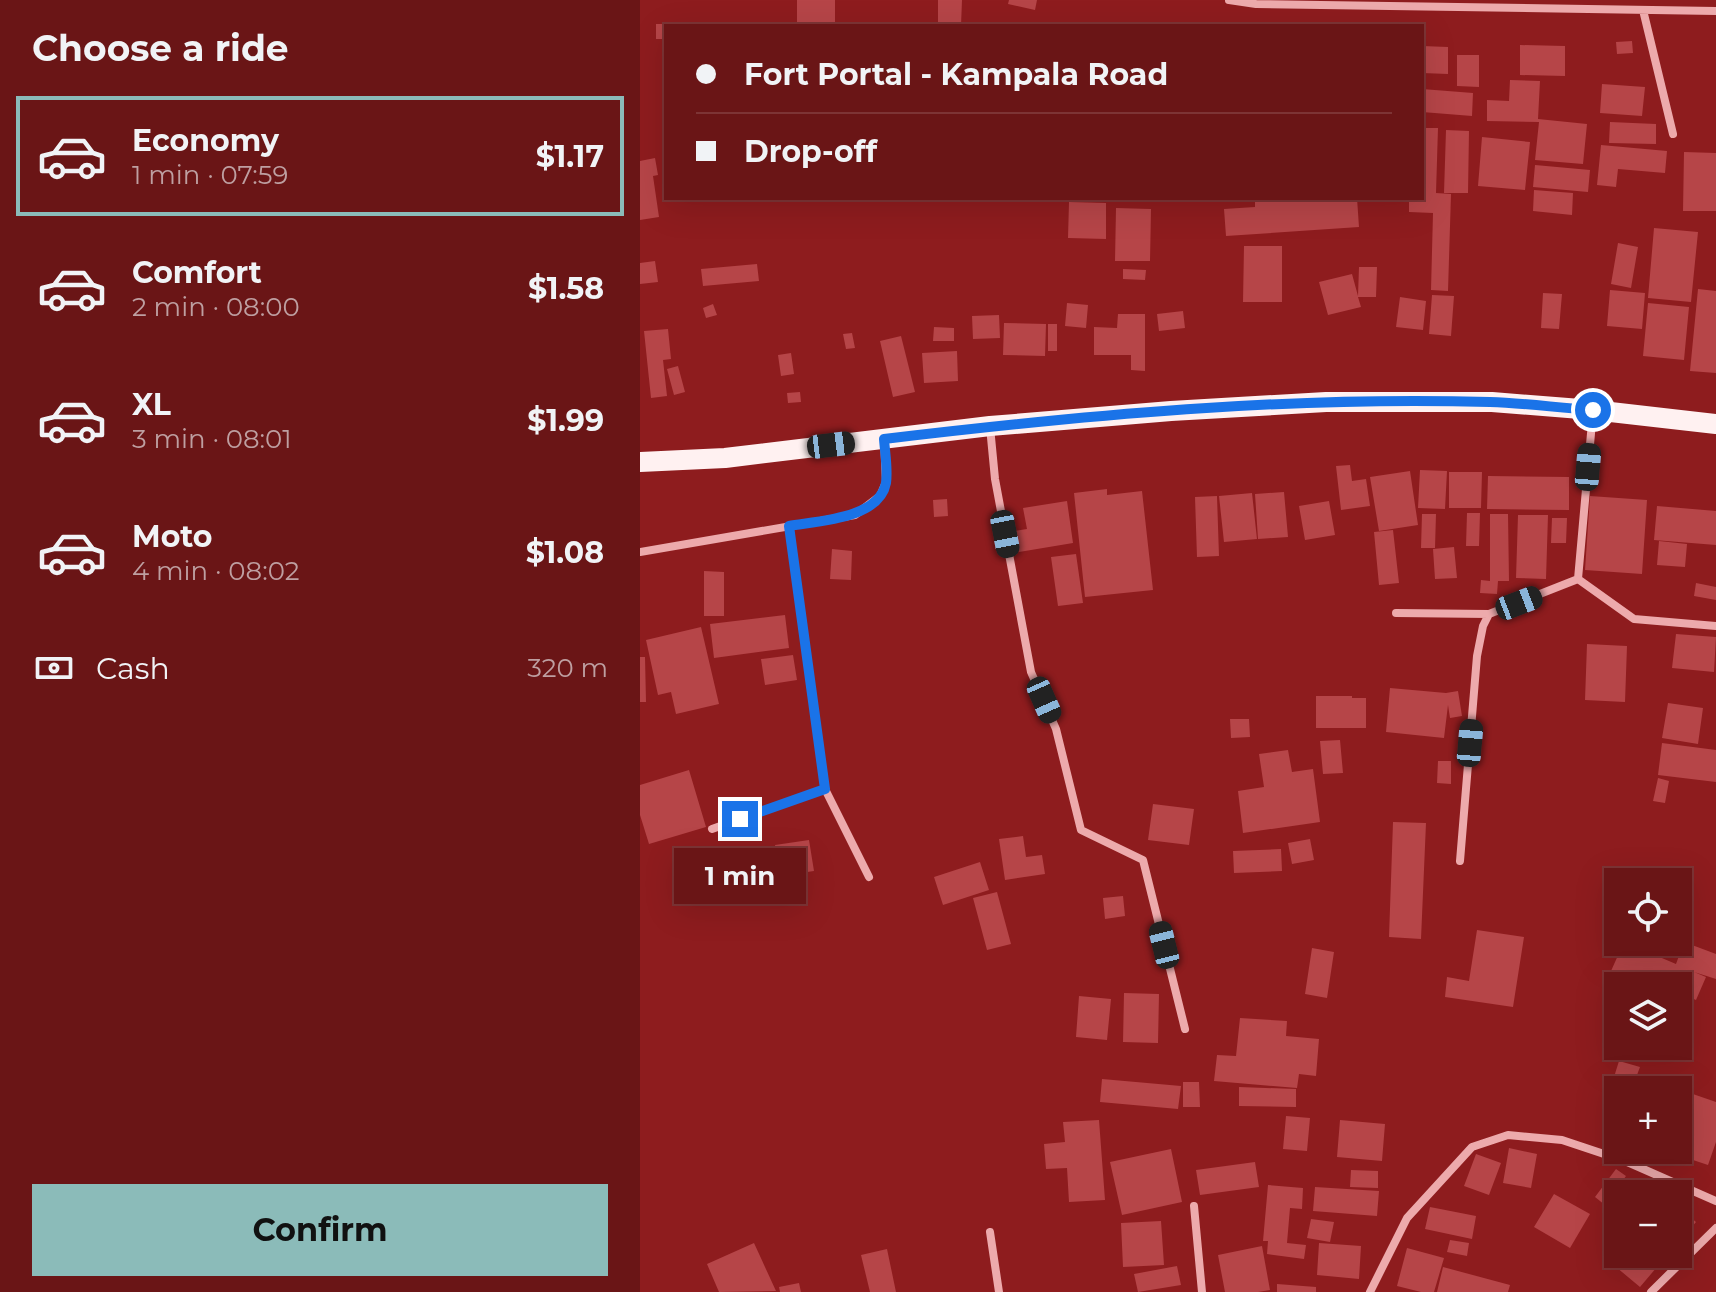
<!DOCTYPE html>
<meta charset="utf-8">
<style>
:root{--surface:#6a1516;--page:#6f1e1f;--text:#f1f3f6;--muted:#be9fa1;--line:#7d3435;--accent:#8bbbb9}
body{margin:0;font-family:Montserrat,sans-serif;background:var(--page);color:var(--text);height:100vh;display:flex;flex-direction:column;font-size:30px;white-space:nowrap}
*{box-sizing:border-box;margin:0}
p{font-size:26px;color:var(--muted)}
.icon{flex:none;width:44px;height:44px;fill:none;stroke:currentColor;stroke-width:2;stroke-linecap:round;stroke-linejoin:round}
.map{position:relative;flex:1;overflow:hidden}
.drawer{display:flex;flex-direction:column;background:var(--surface);width:640px}
.drawer>*{flex:none}
.guide{position:absolute;left:24px;top:24px;width:760px;height:176px;border-radius:0px;box-shadow:0 8px 32px #0002,0 0 0 2px var(--line);display:grid;align-content:center;height:176px;padding:0 32px;background:var(--surface)}
.controls{position:absolute;left:964px;top:868px;display:grid;gap:16px}
.controls a{display:grid;place-items:center;width:88px;height:88px;border-radius:0px;background:var(--surface);box-shadow:0 8px 32px #0002,0 0 0 2px var(--line);font-size:40px}
.end{position:absolute;width:36px;height:36px;margin:-18px;border:10px solid #1a73e8;background:#fff;box-shadow:0 0 0 4px #fff}
.from{border-radius:50%}
.bubble{position:absolute;height:56px;border-radius:0px;background:var(--surface);box-shadow:0 8px 32px #0002,0 0 0 2px var(--line);font-size:26px;font-weight:700;line-height:56px;text-align:center}
.car{position:absolute;width:24px;height:48px;margin:-24px -12px;border-radius:10px;box-shadow:0 0 6px 2px #0007;background:linear-gradient(#222 24%,#8ab4d8 0 40%,#222 0 76%,#8ab4d8 0 86%,#222 0)}
.guide b{display:flex;align-items:center;gap:28px;height:76px;font-size:30px}
.guide b+b{border-top:2px solid var(--line)}
.guide i{width:20px;height:20px;background:var(--text)}
ul{padding:0;list-style:none}
li{display:flex;align-items:center;gap:24px;height:120px;margin:0 16px 12px;padding:0 16px;border:4px solid transparent;border-radius:0px}
li div{flex:1}
li b{display:block;font-size:30px}
li em{font-style:normal;font-weight:700}
li.on{border-color:var(--accent)}
li>.icon{width:72px;height:72px;stroke-width:1.5}
h2{padding:0 32px;font-size:36px;line-height:96px}
.pay{display:flex;align-items:center;gap:20px;height:88px;padding:0 32px;font-size:30px}
.pay p{margin-inline-start:auto}
.button{display:flex;gap:16px;margin-top:auto;padding:16px 32px}
.button a{flex:1;height:92px;border-radius:0px;background:var(--accent);color:#111;font-size:32px;font-weight:700;line-height:92px;text-align:center}
main{display:flex;flex:1;min-height:0}
.map>svg:first-child{display:block}
.building{fill:#b64548}
.lines{fill:none;stroke-linecap:round;stroke-linejoin:round}
.street{stroke:#edaaac;stroke-width:8}
.primary{stroke:#fff1f1;stroke-width:20}
.route{stroke:#1a73e8;stroke-width:10}
</style>
<main>
<section class="drawer">
<h2>Choose a ride</h2>
<ul>
<li class="on"><svg class="icon" aria-label="car" viewBox="0 0 24 24"><path d="M5 17H2v-5l4-1 3-4h7l3 4 3 1v5h-3M9 17h6M6 11h13"/><circle cx="7" cy="17" r="2"/><circle cx="17" cy="17" r="2"/></svg><div><b>Economy</b><p>1 min · 07:59</p></div><em>$1.17</em></li>
<li><svg class="icon" aria-label="car" viewBox="0 0 24 24"><path d="M5 17H2v-5l4-1 3-4h7l3 4 3 1v5h-3M9 17h6M6 11h13"/><circle cx="7" cy="17" r="2"/><circle cx="17" cy="17" r="2"/></svg><div><b>Comfort</b><p>2 min · 08:00</p></div><em>$1.58</em></li>
<li><svg class="icon" aria-label="car" viewBox="0 0 24 24"><path d="M5 17H2v-5l4-1 3-4h7l3 4 3 1v5h-3M9 17h6M6 11h13"/><circle cx="7" cy="17" r="2"/><circle cx="17" cy="17" r="2"/></svg><div><b>XL</b><p>3 min · 08:01</p></div><em>$1.99</em></li>
<li><svg class="icon" aria-label="car" viewBox="0 0 24 24"><path d="M5 17H2v-5l4-1 3-4h7l3 4 3 1v5h-3M9 17h6M6 11h13"/><circle cx="7" cy="17" r="2"/><circle cx="17" cy="17" r="2"/></svg><div><b>Moto</b><p>4 min · 08:02</p></div><em>$1.08</em></li>
</ul>
<div class="pay"><svg class="icon" aria-label="cash" viewBox="0 0 24 24"><path d="M3 7h18v10H3z"/><circle cx="12" cy="12" r="2"/></svg>Cash<p>320 m</p></div>
<div class="button"><a>Confirm</a></div>
</section>
<div class="map">
<svg width="1076" height="1292" viewBox="0 0 1076 1292">
<rect width="100%" height="100%" fill="#8e1c1e"/>
<path class="building" d="M157,0H195V26H157Z
M298,0H322L321,26H298Z
M369,0H397L395,10L368,4Z
M16,24H26V39H16Z
M992,41L993,53L977,54L976,42Z
M880,45L925,46V76L880,75Z
M782,46L808,47V74L782,73Z
M817,55H839V87L817,86Z
M870,80L900,81L898,119L947,124L943,164L895,160L899,122L847,121V100L869,101Z
M962,84L1005,87L1002,116L960,113Z
M782,89L833,93L832,116L782,112Z
M970,122L1016,124V144L969,143Z
M782,128H798L796,193L811,194L808,291L791,290L793,213L769,212V198H782Z
M806,130L829,131L828,193H804Z
M842,137L890,142L885,190L838,186Z
M961,145L1027,151L1025,173L978,169L976,187L957,185Z
M1044,152L1076,153V211H1043Z
M15,158L18,175L13,176L19,217L0,220V161Z
M895,165L950,170L948,192L893,187Z
M894,190L933,193L932,215L893,211Z
M615,198H634V202L717,198L719,227L586,236L584,209L615,207Z
M429,202L466,203V239L428,238Z
M476,208L511,209L510,261H475Z
M1014,228L1058,232L1051,302L1008,298Z
M978,243L998,247L991,288L971,284Z
M604,246H642V302H603Z
M15,261L18,282L0,284V263Z
M117,264L119,281L63,286L61,269Z
M719,267H737L736,297H718L721,307L688,315L679,282L712,274L718,296Z
M483,269L506,270L505,280L483,279Z
M1058,289L1076,291V373L1050,371Z
M970,290L1005,293L1002,329L967,326Z
M903,293L922,294L919,329L901,328Z
M792,295L814,296L811,336L789,334Z
M760,297L786,301L783,330L756,327Z
M427,303L448,305L446,328L425,326Z
M1008,303L1049,307L1044,360L1003,356Z
M73,304L77,315L66,318L63,308Z
M543,311L545,328L519,331L517,314Z
M478,314H505V371L491,370V355H454V327L477,328Z
M359,315L360,338L333,339L332,316Z
M364,323L406,324L405,356L363,355Z
M408,324H417V351H408Z
M294,327L314,328V341H293Z
M28,329L31,359L23,360L27,396L11,398L4,331Z
M212,333L215,348L206,349L203,334Z
M261,336L275,392L253,397L240,341Z
M317,351L318,381L284,383L282,353Z
M151,353L154,374L141,376L138,355Z
M38,366L45,392L34,395L27,369Z
M160,392L161,402L148,403L147,393Z
M710,465L712,481L726,479L730,506L701,510L696,466Z
M780,470L807,471L805,509L778,508Z
M770,471L778,525L739,531L730,477Z
M809,472H842L841,508H809Z
M848,476L929,477V510L847,509Z
M467,489V495L502,491L513,590L445,597L434,493Z
M644,492L648,537L618,539L615,494Z
M612,493L617,539L584,542L579,496Z
M577,496L579,556L557,557L555,497Z
M950,496L1007,500L1002,574L945,570Z
M307,499L308,516L294,517L293,500Z
M427,501L433,543L379,552L375,531L387,529L383,508Z
M689,501L695,535L665,540L659,506Z
M1017,506L1076,511V545L1014,540Z
M827,513H840L839,546H826Z
M782,514H796L795,548H781Z
M850,514H868L869,581H858L857,594L840,593L841,580L850,581Z
M878,515H908L906,579L876,578Z
M912,518H927L926,543H911Z
M753,530L759,583L739,585L734,532Z
M1019,541L1047,544L1045,567L1017,565Z
M814,547L817,578L795,579L793,549Z
M192,549L212,551L211,580L190,579Z
M436,554L443,603L418,606L411,557Z
M64,571L84,572V616H64Z
M1056,583L1076,587V600L1054,596Z
M145,615L149,648L74,658L70,624Z
M61,627L79,704L36,714L31,692L18,695L6,640Z
M1036,634L1076,637L1074,672L1032,668Z
M947,644L987,646L985,702L945,700Z
M153,655L157,680L125,685L121,659Z
M0,657H5L6,702H0Z
M750,688L806,693L818,691L822,716L810,718L808,705L804,738L746,732Z
M676,696H712V698H726V728H676Z
M1028,703L1063,708L1058,744L1022,738Z
M590,719H609L610,737L591,738Z
M700,740L703,773L683,774L680,741Z
M1022,743L1076,750V782L1018,775Z
M648,750L652,772L673,769L680,822L603,833L598,791L624,787L619,754Z
M798,761H811V784L797,783Z
M49,770L66,827L9,844L0,815V785Z
M1018,778L1029,781L1025,803L1013,801Z
M513,804L554,809L549,845L508,840Z
M753,822L786,823L781,939L749,937Z
M383,836L386,857L402,855L405,874L365,880L359,839Z
M670,839L674,860L652,864L648,843Z
M169,840L174,871L140,876L135,845Z
M641,849L642,871L594,873L593,851Z
M119,853L127,879L108,884L100,858Z
M67,854L70,903L35,905L33,856Z
M97,859L106,893L82,900L73,865Z
M340,862L349,890L303,905L294,877Z
M357,892L371,944L347,950L333,898Z
M483,896L485,916L465,919L463,898Z
M837,930L884,937L873,1007L805,997L807,977L829,981Z
M984,942L1036,964L1044,942L1076,954V979L1054,972L1066,977L1056,1000L1038,992V986H978V996L970,993L978,974L971,971Z
M672,948L694,952L687,998L665,994Z
M484,993L519,994L518,1043L483,1042Z
M439,996L471,999L467,1040L436,1037Z
M600,1018L647,1021L646,1036L679,1039L676,1076L659,1074L657,1088L574,1081L577,1055L596,1056Z
M979,1061L1000,1067L994,1083L974,1077Z
M462,1079L541,1086L538,1109L460,1102Z
M543,1082H559L560,1107H543Z
M599,1087L656,1089V1107L599,1106Z
M1050,1093L1076,1102V1142L1068,1165L1038,1155L1046,1129L1039,1126Z
M646,1116L670,1118L667,1151L643,1149Z
M459,1120L465,1200L429,1202L427,1168L406,1169L404,1144L425,1142L423,1122Z
M700,1120L745,1124L742,1161L697,1157Z
M869,1148L897,1154L891,1188L863,1183Z
M531,1149L542,1202L482,1215L470,1162Z
M836,1154L861,1163L849,1195L824,1186Z
M615,1162L619,1187L560,1195L556,1170Z
M976,1169L986,1176L965,1205L955,1197Z
M711,1170L738,1171V1188L710,1187Z
M628,1185L663,1188L662,1209L650,1208L647,1243L666,1245L664,1259L627,1254L628,1241H623Z
M675,1187L739,1191L737,1216L673,1211Z
M914,1194L950,1214L930,1248L894,1227Z
M790,1207L836,1216L832,1239L785,1229Z
M1038,1207L1056,1222L1038,1243Z
M671,1219L694,1222L690,1242L667,1238Z
M521,1221L524,1265L483,1267L481,1223Z
M810,1240L829,1243L827,1256L807,1252Z
M114,1243L136,1291L79,1292L67,1264Z
M679,1243L721,1246L719,1279L677,1275Z
M622,1246L630,1290L618,1292H585L578,1255Z
M767,1248L804,1258L794,1292H781L757,1286Z
M247,1249L256,1292H230L221,1255Z
M987,1254H1028L1000,1287L976,1267Z
M537,1266L541,1285L498,1292L494,1274Z
M803,1267L870,1285L868,1292H797Z
M159,1283L161,1292H140L139,1287Z
M637,1284L676,1287V1292H637Z"/>
<g class="lines">
<path class="street" d="M589,0L616,4L1076,11
M1003,10L1033,134
M350,427L355,479L391,672L416,729L441,830L503,860L545,1029
M149,526L185,789L229,877
M0,552L215,515L240,496L246,482L244,440
M938,579L953,411
M938,579L994,619L1076,626
M756,613L849,614
M72,829L185,789
M820,861L837,656L843,626L849,614L938,579
M554,1206L562,1292
M350,1232L359,1292
M730,1292L767,1218L832,1147L868,1135L922,1140L985,1161L1076,1201
M1011,1292L1076,1228"/>
<path class="primary" d="M0,462L85,458L350,426L531,411L686,402H852L953,410L1076,424"/>
</g>
<g class="lines">
<path class="route" d="M100,819L185,789L149,526C178,521 239,519 246,483C248,469 245,453 244,439C445,415 648,396 850,402C885,403 919,408 953,410"/>
</g>
</svg>
<div class="controls">
<a><svg class="icon" aria-label="locate" viewBox="0 0 24 24"><circle cx="12" cy="12" r="6"/><path d="M12 2v4M12 18v4M2 12h4M18 12h4"/></svg></a>
<a><svg class="icon" aria-label="layers" viewBox="0 0 24 24"><path d="M12 4l9 5-9 5-9-5zM3 14l9 5 9-5"/></svg></a>
<a>+</a>
<a>−</a>
</div>
<i class="end from" style="left:953px;top:410px"></i>
<i class="end" style="left:100px;top:819px"></i>
<div class="bubble" style="left:34px;top:848px;width:132px">1 min</div>
<i class="car" style="left:191px;top:445px;rotate:83deg"></i>
<i class="car" style="left:948px;top:467px;rotate:5deg"></i>
<i class="car" style="left:365px;top:534px;rotate:169deg"></i>
<i class="car" style="left:879px;top:603px;rotate:69deg"></i>
<i class="car" style="left:404px;top:700px;rotate:156deg"></i>
<i class="car" style="left:830px;top:743px;rotate:5deg"></i>
<i class="car" style="left:524px;top:945px;rotate:346deg"></i>
<div class="guide">
<b><i class="from"></i>Fort Portal - Kampala Road</b>
<b><i></i>Drop-off</b>
</div>
</div>
</main>
